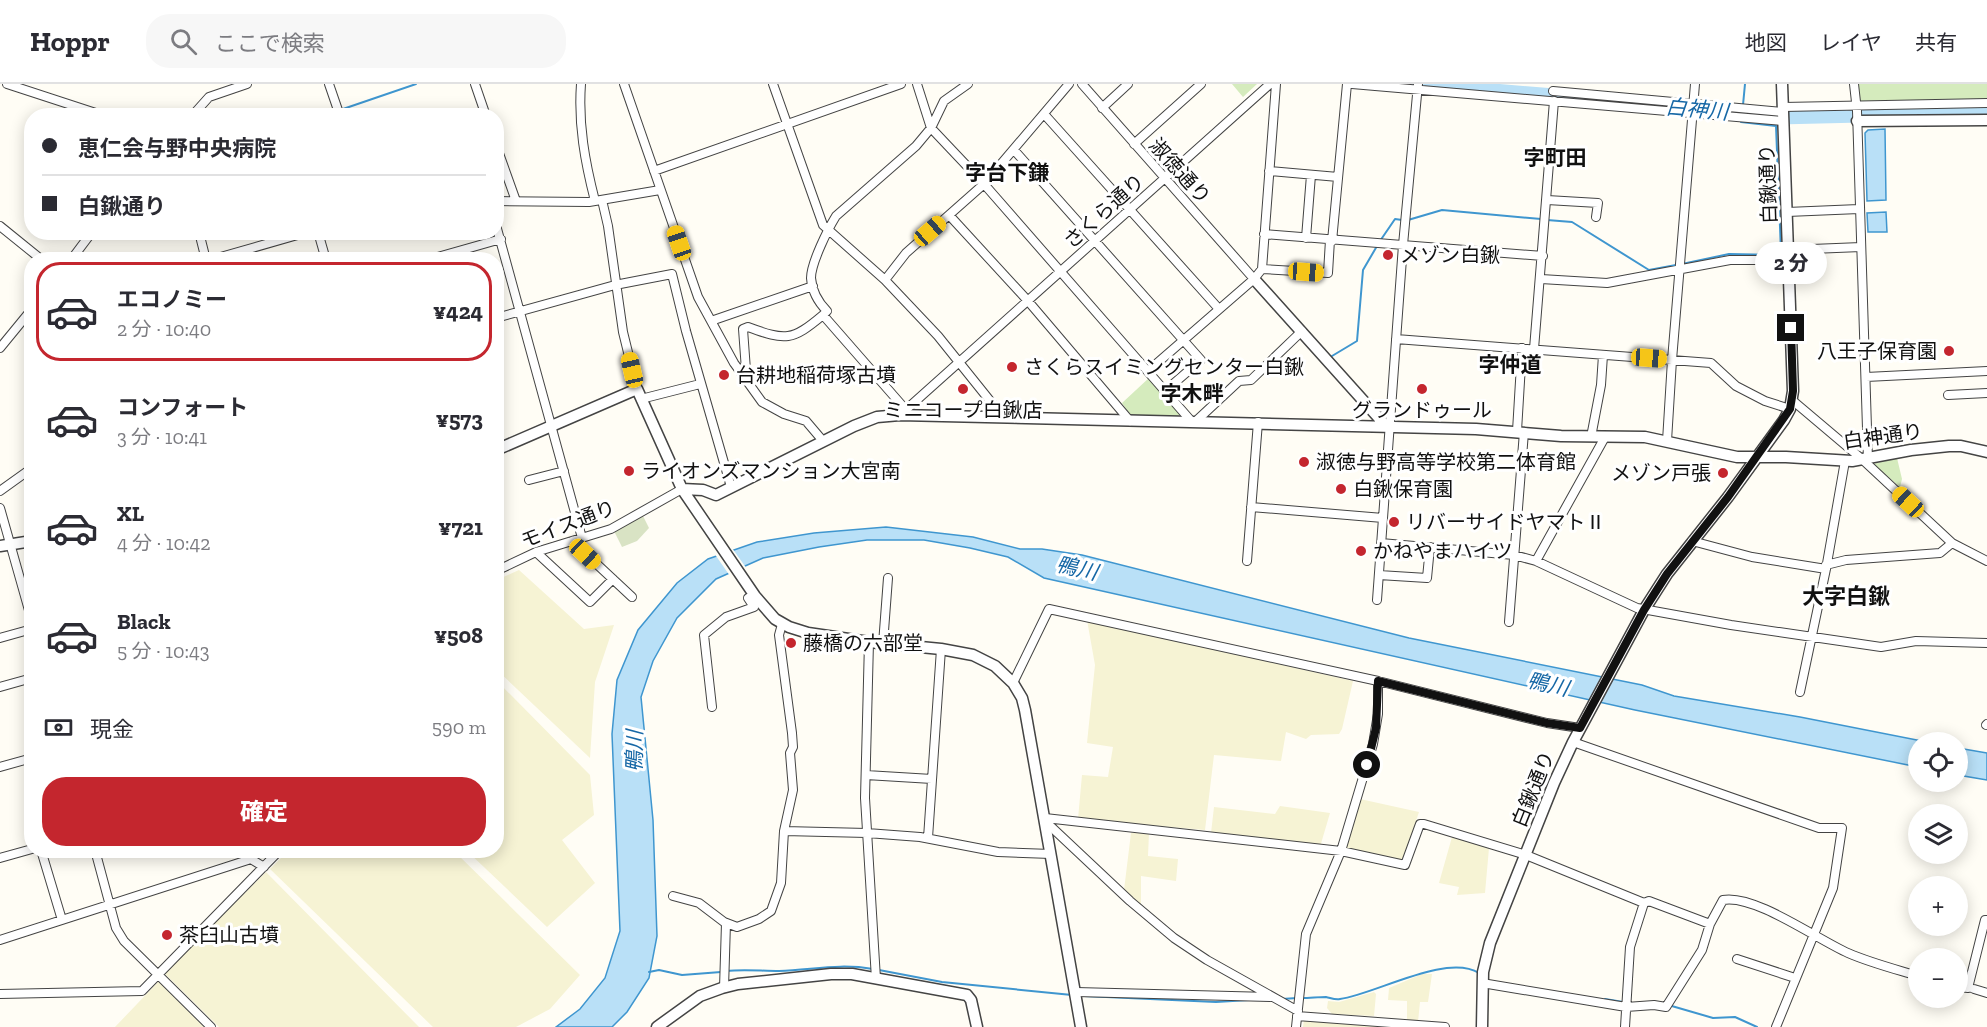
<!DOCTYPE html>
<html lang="ja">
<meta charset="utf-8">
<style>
:root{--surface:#fff;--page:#f7f7f7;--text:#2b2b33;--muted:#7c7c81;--line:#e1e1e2;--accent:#c4262e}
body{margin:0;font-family:"Zilla Slab","Noto Sans JP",serif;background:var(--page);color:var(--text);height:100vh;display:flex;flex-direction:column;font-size:22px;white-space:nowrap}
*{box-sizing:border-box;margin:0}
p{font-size:20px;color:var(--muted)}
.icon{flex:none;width:33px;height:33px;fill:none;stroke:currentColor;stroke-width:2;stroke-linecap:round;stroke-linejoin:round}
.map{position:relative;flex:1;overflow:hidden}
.drawer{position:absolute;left:24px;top:168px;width:480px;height:606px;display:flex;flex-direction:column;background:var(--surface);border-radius:24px;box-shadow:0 3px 15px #0003}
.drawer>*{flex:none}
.hud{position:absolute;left:24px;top:24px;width:480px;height:132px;border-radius:24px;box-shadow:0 3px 15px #0003;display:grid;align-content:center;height:132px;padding:0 18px;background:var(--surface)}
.tools{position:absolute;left:1908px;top:648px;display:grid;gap:12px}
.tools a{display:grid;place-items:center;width:60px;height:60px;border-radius:50%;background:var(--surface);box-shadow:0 3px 15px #0003;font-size:30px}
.end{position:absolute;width:27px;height:27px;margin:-14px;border:8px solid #111;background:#fff;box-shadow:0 0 0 3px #fff}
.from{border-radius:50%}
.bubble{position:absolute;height:42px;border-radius:21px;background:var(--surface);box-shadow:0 3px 15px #0003;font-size:20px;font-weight:800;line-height:42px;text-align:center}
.car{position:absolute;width:18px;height:36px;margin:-18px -9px;border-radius:8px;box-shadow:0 0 4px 2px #0007;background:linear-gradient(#f5c518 24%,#345 0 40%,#f5c518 0 76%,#345 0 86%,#f5c518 0)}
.hud b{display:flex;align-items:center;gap:21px;height:57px;font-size:22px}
.hud b+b{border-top:2px solid var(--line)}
.hud i{width:15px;height:15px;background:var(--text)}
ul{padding:10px 0 0;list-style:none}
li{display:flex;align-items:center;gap:18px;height:99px;margin:0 12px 9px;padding:0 6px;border:3px solid transparent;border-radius:24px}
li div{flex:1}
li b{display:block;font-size:22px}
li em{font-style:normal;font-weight:800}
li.current{border-color:var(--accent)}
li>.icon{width:54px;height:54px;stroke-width:1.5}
.pay{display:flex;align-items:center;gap:15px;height:66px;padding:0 18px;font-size:22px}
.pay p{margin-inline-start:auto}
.cta{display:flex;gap:12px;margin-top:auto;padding:12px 18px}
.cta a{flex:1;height:69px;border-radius:24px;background:var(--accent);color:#fff;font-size:24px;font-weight:800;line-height:69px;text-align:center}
header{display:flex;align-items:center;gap:36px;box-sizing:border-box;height:84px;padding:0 30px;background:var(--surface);border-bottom:2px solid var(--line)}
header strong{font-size:28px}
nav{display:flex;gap:33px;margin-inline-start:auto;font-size:21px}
.search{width:420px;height:54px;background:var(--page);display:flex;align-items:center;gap:15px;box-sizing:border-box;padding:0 21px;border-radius:24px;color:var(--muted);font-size:22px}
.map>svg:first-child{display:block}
.farmland{fill:#f6f3d4}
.green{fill:#d5ebbd}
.cemetery{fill:#d9e3c4}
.water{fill:#b9e0f7;stroke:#3f96cf;stroke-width:1.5}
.pier{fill:#fffdf5}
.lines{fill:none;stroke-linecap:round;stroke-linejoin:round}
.stream{stroke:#3f96cf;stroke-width:2}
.river{stroke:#b9e0f7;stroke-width:15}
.minor-casing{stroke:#444;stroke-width:10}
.tertiary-casing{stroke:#444;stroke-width:13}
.minor{stroke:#fff;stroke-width:8}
.tertiary{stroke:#fff;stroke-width:10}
.route{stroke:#111;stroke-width:8}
.poi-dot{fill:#c4262e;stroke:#fff;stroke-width:2}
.labels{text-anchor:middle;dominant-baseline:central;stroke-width:6;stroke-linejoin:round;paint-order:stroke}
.street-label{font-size:20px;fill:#111;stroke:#fff}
.poi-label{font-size:20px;fill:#111;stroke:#fff;text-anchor:start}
.water-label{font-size:21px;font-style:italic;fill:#1768a6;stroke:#fff}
.neighbourhood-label{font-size:21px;font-weight:bold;fill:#111;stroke:#fff}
.quarter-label{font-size:22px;font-weight:bold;fill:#111;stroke:#fff}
</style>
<header>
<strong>Hoppr</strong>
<div class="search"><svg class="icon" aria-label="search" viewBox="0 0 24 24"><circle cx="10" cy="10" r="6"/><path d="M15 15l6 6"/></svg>ここで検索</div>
<nav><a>地図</a><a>レイヤ</a><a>共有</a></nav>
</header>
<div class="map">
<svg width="1987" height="943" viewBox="0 0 1987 943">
<rect width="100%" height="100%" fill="#fffdf5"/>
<path class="farmland" d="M519,486L584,545L614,541L595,598L590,674L497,586V496Z
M1087,536L1353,597L1342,645L1339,650L1311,651L1306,655L1286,648L1281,677L1214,671L1205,746L1078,735L1082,691L1108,693L1113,663L1087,659L1095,581Z
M497,597L590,691L594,731L562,756L595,799L547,843L467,767L496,766Z
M1360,715L1419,728L1403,776L1400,778L1346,764Z
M1280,722L1330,729L1320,763L1211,749L1214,723L1275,730Z
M1131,749H1149L1148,772L1178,775L1176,797L1141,792V825L1124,806Z
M1452,753L1489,764L1485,809L1457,811L1459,803L1439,799Z
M288,767H454L580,891L550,925L516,943H433L270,785Z
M266,788L419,943H219L164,889Z
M1422,890H1432L1428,918H1420L1418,938L1407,937V917L1388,916L1389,904Z
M159,897L204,943H115Z
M1374,908L1376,910L1374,932L1332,930L1327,924L1328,917L1339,918Z
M1304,935L1410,943H1303Z"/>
<path class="green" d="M1232,0H1257L1243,13Z
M1856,0H1987V15L1860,17Z
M1150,293L1180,328L1178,333L1131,332L1122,319Z
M1897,374L1902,395L1900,403L1873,380Z"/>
<path class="cemetery" d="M643,432L649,444L637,457L622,463L614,447Z"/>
<path class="water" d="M1885,45L1886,116L1867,117L1865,49L1868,46Z
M1886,128L1887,148H1868L1867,129Z
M886,443L973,453L1020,465H1042L1082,471L1409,554L1642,601L1674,612L1800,633L1927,658H1918V683L1635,626L1044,494L1008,473L970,464L924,456H867L819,463L763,474L716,495L677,534L653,577L641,613L653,736L657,852L649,894L627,928L612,943H556L580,925L605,894L620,847L612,650L617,596L638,546L677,499L708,475L757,458L814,449Z
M1958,664L1987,669V696L1958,691Z"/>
<path class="pier" d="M732,464L747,485L730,492L714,469Z"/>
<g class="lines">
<path class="stream" d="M1743,21L1745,0
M343,25L416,0
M1408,136L1442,126L1541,135
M1547,136L1572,138L1649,186L1676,181
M1380,157L1395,135L1402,136
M1682,180L1729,170L1778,171L1781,168L1776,42L1741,38L1742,36
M1332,272L1357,257L1363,186L1377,162
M496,472L501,480
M879,886L942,898L1072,911
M726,887C744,885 761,887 779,887C813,886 838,879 873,885
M649,888L659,886L682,891L721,888
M1084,912L1216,918L1249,916
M1302,914C1310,914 1318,913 1326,913C1331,914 1335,916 1340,915C1376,910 1446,869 1479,889
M1282,915L1297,914
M1605,915L1623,918
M1658,918L1713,934L1735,933L1757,943"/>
<path class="river" d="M1408,0L1677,22
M1703,25L1778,33L1987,28"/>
<defs>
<path id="minor" d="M7,0L105,32
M329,0L340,32
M475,0L486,32
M581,0C578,40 585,78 595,117
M624,0L698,213L734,279L762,318L784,330L806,337L823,357
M773,0L823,141L885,196L938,252L1003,333
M917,0L931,44L984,100L1192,338
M1082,0L1254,195
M1352,0L1784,37
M1854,0L1857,27L1868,376
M1553,7L1783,28
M1783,23L1987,19
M1102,24L1128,0
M1044,30L1219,225
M192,32L209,13L247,0
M1134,60L1201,0
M496,61L516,117
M1014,66L1201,276L1165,307
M654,87L901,0
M1269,87L1338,93
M602,116L608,142L623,248L637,305
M1547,116L1598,119L1596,133
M496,117L589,118L660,106
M1787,128L1859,125
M949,131L1028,217L1130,337
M496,141L582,454
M0,142L42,176
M199,148L206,176
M318,148L326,176
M1264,150L1543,172
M1306,154L1311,91
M1332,157L1347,0
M1787,166L1861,163
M71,176L92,148
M210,176L308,148
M427,176L501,155
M1262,185L1328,189L1330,156
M1541,195L1607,199L1730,176H1788
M885,196L906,169L984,100L1069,0
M496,234L615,201L672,190L686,247L731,403
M711,237L813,202
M1396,255L1711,279L1736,302L1765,317L1790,325
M0,264L32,225
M1534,265L1554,17
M1148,287L1254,195L1262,185L1276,0
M743,292L746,286L743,245L748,243C786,257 792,257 823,231
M1866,293L1987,287
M1948,311L1987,309
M641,315L700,300
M1792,316L1863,376L1952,459L1987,477
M906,326L823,231L827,227C818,218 812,207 811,194C811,179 828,145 836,132L916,62L931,44L944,17L968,0
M900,331L1270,0
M1195,338L1239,297L1251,296L1302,247
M1517,347L1522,264
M1591,353L1601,301L1603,271
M1667,357L1672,276L1695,0
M529,396L564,387
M0,407L32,384
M1251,423L1383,434
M0,424L32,537
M572,457L632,513
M1692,457L1752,473L1826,485
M1381,459L1514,471L1536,477L1637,524L1731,541L1881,563L1916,557L1987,559
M536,468L590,518L613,495
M1247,477L1258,338
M1536,477L1605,353
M1826,481L1846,476L1940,469L1952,459
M496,487L536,468L611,445L682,405
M1379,491L1427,494L1430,463
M1377,516L1403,161L1418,0
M1509,538L1524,348
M0,554L32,545
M869,558L865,714L876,895
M883,560L888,494
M1013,599L1049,525L1378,597L1547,639L1580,644
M0,603L32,594
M1800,608L1826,485L1845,377
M712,623L704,551L726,533L754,523L748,514
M1986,641L1987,640
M1573,658L1819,744H1842L1833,804L1776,943
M0,683L32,674
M866,691L932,695
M1045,734L1341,767L1405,781L1420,740H1424L1526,771L1644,819L1649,817L1710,840L1723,816C1755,810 1818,856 1848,869C1871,879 1895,885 1918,892
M1046,738L1130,817L1174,854L1207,876L1298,927
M784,747L867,749L920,753L998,768L1051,770
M928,754L941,565
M41,766L62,836
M95,766L116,844L124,857L211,943
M249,766L251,775L264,783
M0,774L32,765
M673,812L699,819L724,838L737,843L759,835L771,827L781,799L784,747L793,706L790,669L793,663L792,649L779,551L782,540
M0,856L251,775
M1737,875L1795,894
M1482,899L1626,923L1654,921L1666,923L1702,866L1710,840
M1958,903L1968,904L1985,836H1987
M724,904L726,839
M1974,905L1987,909
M1076,908L1270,913
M0,910L142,907L280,766
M1297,932L1445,943
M1296,943L1306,850L1341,767L1373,660L1378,630V597
M1625,943L1630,863L1644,819"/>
<path id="tertiary" d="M1857,37L1987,36
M1254,195L1386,342
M496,366L637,305L682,405L755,512L775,535L789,543L808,549L869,558L941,565L973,571L995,582L1013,599L1022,614L1025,626L1081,943
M682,405L703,406L716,411L854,342L877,333L900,331L1476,345L1561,352L1645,353L1737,373H1786L1852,377L1911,366L1949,362H1961L1987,368
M0,462L32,457
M657,943L700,912L722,904L738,900L831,890H852L967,911L971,916L977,943
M1482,943L1483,888L1490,859L1554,699L1573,658L1644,526L1667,490L1728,413L1784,336L1790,325L1793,307L1782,0"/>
</defs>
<use href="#minor" class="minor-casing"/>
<use href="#tertiary" class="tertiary-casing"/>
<use href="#minor" class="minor"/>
<use href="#tertiary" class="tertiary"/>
</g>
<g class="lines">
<path class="route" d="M1367,681L1376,644L1378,597L1547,639L1580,644L1644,526L1667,490L1728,413L1790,325L1793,307L1791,244"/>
</g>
<g class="poi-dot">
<circle cx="1388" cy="171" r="6"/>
<circle cx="1949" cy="267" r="6"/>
<circle cx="1012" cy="283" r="6"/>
<circle cx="724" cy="291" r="6"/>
<circle cx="963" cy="305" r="6"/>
<circle cx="1422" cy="305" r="6"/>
<circle cx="1304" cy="378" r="6"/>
<circle cx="629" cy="387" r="6"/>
<circle cx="1723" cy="389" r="6"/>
<circle cx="1341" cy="405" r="6"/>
<circle cx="1394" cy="438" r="6"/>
<circle cx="1361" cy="467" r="6"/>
<circle cx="791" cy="559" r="6"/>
<circle cx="167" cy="851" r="6"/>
</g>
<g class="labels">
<g class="street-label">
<text transform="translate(1180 87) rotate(48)">淑徳通り</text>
<text transform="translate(1768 100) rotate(-92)">白鍬通り</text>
<text transform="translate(1104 127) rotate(-42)">さくら通り</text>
<text transform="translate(1883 352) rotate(-8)">白神通り</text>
<text transform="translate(568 440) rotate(-21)">モイス通り</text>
<text transform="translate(1533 705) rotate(-68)">白鍬通り</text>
</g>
<g class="poi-label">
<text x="1400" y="171">メゾン白鍬</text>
<text x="1937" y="267" text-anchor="end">八王子保育園</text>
<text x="1024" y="283">さくらスイミングセンター白鍬</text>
<text x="736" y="291">台耕地稲荷塚古墳</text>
<text x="963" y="326" text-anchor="middle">ミニコープ白鍬店</text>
<text x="1422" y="326" text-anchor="middle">グランドゥール</text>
<text x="1316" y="378">淑徳与野高等学校第二体育館</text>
<text x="641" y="387">ライオンズマンション大宮南</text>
<text x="1711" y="389" text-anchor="end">メゾン戸張</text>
<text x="1353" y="405">白鍬保育園</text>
<text x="1406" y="438">リバーサイドヤマトⅡ</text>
<text x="1373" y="467">かねやまハイツ</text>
<text x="803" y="559">藤橋の六部堂</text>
<text x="179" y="851">茶臼山古墳</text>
</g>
<g class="water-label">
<text transform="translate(1697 25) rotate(5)">白神川</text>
<text transform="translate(1077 484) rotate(13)">鴨川</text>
<text transform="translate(1548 600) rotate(13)">鴨川</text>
<text transform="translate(634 667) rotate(-89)">鴨川</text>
</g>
<g class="neighbourhood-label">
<text x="1555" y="73">字町田</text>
<text x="1007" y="88">字台下鎌</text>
<text x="1510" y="280">字仲道</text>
<text x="1192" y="309">字木畔</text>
</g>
<g class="quarter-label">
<text x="1846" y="512">大字白鍬</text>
</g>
</g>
</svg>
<div class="tools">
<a><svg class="icon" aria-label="locate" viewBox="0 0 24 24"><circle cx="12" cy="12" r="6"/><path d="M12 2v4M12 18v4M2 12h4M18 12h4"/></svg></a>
<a><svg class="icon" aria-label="layers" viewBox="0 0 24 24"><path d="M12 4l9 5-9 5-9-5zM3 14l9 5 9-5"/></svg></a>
<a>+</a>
<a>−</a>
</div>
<i class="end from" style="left:1367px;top:681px"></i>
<i class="end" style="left:1791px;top:244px"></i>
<div class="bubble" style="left:1755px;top:158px;width:72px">2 分</div>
<i class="car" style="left:930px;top:147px;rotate:49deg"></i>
<i class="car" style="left:679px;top:159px;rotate:341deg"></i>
<i class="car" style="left:1306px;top:188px;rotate:94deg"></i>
<i class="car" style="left:1649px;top:274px;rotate:94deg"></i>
<i class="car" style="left:632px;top:286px;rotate:347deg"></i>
<i class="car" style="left:1908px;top:418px;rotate:313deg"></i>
<i class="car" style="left:585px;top:470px;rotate:133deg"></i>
<div class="hud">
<b><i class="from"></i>恵仁会与野中央病院</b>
<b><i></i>白鍬通り</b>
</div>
<section class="drawer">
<ul>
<li class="current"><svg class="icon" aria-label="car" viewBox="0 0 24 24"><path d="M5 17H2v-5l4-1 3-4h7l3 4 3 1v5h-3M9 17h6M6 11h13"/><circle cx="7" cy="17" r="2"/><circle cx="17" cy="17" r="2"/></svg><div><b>エコノミー</b><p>2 分 · 10:40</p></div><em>¥424</em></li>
<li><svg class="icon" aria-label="car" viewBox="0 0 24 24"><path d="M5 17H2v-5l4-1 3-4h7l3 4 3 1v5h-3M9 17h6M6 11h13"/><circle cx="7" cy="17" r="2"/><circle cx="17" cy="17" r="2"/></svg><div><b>コンフォート</b><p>3 分 · 10:41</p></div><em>¥573</em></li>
<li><svg class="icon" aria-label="car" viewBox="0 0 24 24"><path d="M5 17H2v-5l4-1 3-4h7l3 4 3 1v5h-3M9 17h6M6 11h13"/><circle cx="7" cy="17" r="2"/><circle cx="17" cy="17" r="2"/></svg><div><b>XL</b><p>4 分 · 10:42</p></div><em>¥721</em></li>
<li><svg class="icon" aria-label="car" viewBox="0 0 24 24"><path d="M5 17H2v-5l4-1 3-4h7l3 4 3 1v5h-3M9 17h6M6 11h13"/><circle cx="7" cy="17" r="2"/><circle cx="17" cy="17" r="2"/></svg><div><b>Black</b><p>5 分 · 10:43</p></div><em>¥508</em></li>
</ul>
<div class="pay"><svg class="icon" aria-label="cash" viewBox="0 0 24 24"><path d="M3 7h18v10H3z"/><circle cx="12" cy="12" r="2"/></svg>現金<p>590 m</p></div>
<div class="cta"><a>確定</a></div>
</section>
</div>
